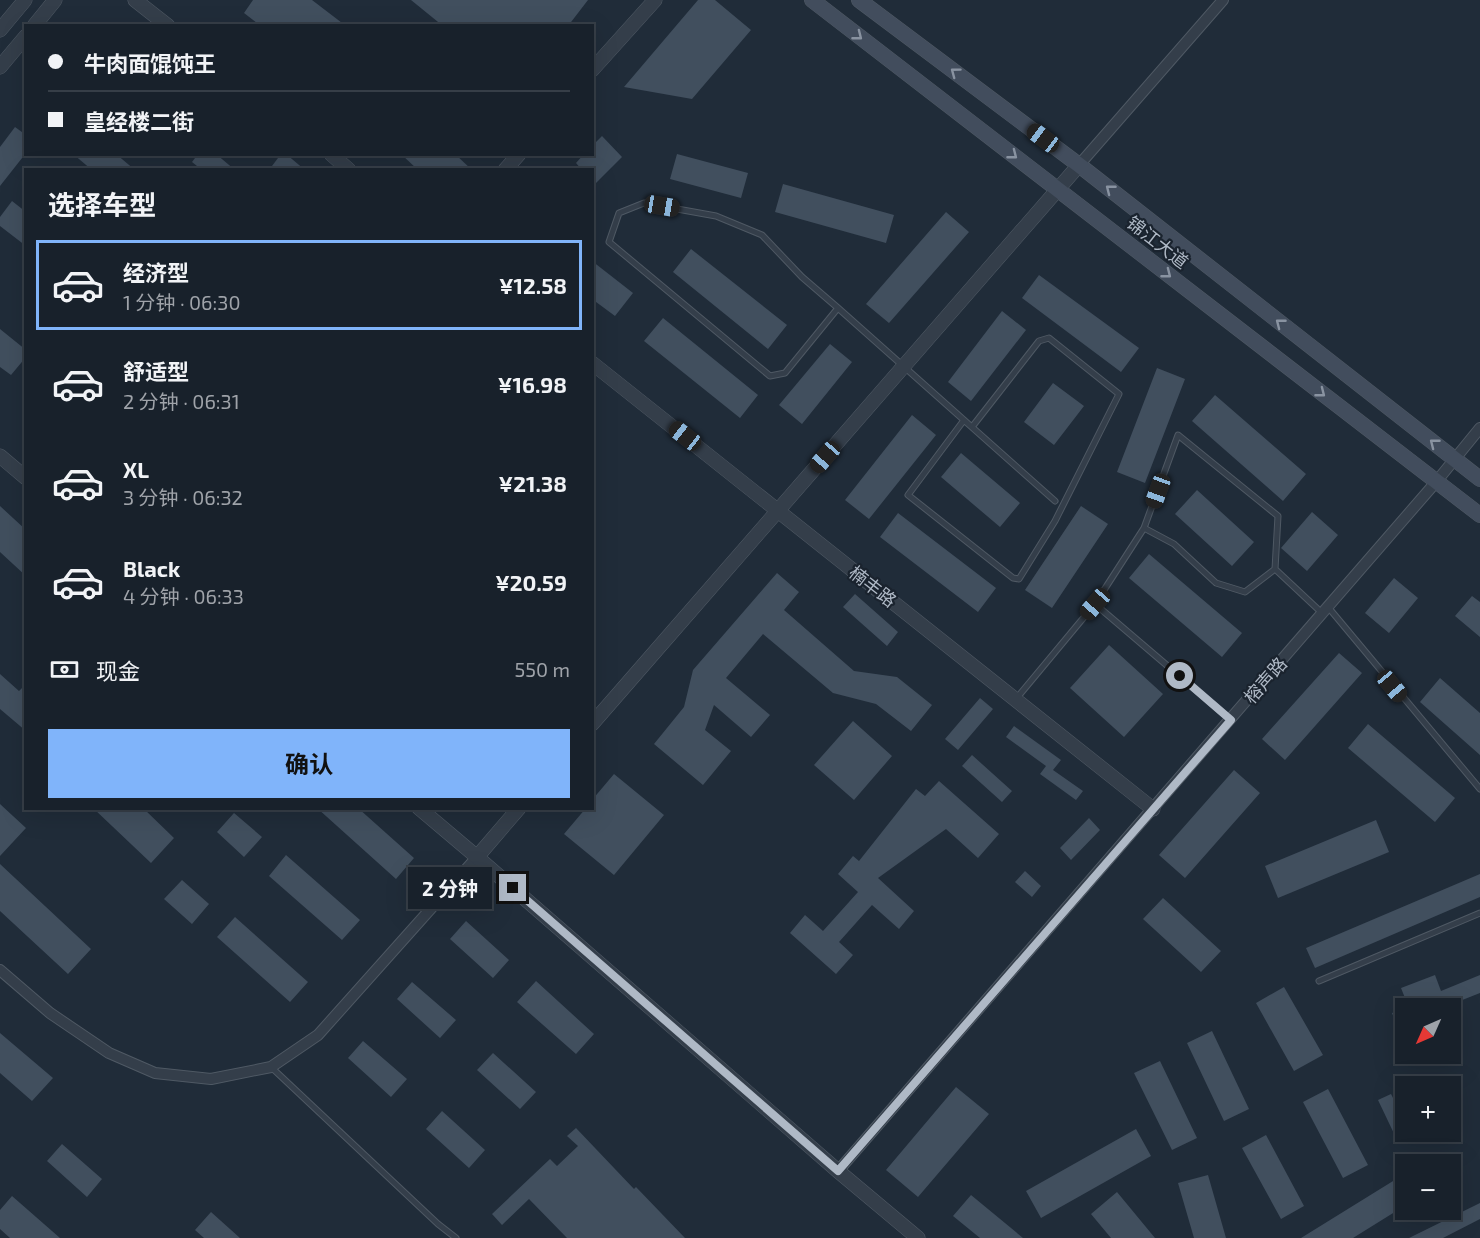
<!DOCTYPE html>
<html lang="zh">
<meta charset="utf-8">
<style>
:root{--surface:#18212b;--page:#212933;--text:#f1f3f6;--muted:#9fa3a9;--line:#363e47;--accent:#80b4fa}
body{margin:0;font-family:"Exo 2","Noto Sans SC",sans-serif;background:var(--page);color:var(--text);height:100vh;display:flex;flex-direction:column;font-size:22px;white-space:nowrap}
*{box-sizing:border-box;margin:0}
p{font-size:20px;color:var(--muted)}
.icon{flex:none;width:33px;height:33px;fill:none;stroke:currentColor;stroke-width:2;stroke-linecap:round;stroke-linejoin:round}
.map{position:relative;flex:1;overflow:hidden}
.side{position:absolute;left:24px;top:168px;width:570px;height:642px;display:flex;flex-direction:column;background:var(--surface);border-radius:0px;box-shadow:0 6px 24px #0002,0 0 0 2px var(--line)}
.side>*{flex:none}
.guide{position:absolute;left:24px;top:24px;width:570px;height:132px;border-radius:0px;box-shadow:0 6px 24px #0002,0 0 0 2px var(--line);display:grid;align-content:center;height:132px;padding:0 24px;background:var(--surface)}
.needle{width:39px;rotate:225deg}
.controls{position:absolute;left:1395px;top:998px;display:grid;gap:12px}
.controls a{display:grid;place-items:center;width:66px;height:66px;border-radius:0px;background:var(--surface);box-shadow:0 6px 24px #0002,0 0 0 2px var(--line);font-size:30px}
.end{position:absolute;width:27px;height:27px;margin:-14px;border:8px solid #afb9c6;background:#111;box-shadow:0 0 0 3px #111}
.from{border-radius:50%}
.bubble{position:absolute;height:42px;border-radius:0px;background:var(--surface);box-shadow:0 6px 24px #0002,0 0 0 2px var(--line);font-size:20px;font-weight:700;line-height:42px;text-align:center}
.car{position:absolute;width:18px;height:36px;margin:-18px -9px;border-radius:8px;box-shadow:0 0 4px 2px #0007;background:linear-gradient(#222 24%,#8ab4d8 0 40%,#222 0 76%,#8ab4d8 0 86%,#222 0)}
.guide b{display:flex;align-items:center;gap:21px;height:57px;font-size:22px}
.guide b+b{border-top:2px solid var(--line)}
.guide i{width:15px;height:15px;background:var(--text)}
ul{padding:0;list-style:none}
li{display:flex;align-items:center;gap:18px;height:90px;margin:0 12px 9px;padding:0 12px;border:3px solid transparent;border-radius:0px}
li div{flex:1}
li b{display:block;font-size:22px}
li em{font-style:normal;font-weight:700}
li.selected{border-color:var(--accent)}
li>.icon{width:54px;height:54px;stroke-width:1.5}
h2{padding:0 24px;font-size:27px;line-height:72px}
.pay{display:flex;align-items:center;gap:15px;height:66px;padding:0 24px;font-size:22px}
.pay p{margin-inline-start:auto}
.button{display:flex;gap:12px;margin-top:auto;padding:12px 24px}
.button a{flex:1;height:69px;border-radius:0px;background:var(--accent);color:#111;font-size:24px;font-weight:700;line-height:69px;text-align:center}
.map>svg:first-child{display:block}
.building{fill:#414f5e}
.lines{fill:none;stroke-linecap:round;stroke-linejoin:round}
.service-casing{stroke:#4f5964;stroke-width:7}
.minor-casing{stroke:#4f5964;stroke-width:12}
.tertiary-casing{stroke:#4f5964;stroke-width:15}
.secondary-casing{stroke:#4f5964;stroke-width:16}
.service{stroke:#343e4a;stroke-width:5}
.minor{stroke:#343e4a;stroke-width:10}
.tertiary{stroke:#343e4a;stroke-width:14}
.secondary{stroke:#424d5d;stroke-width:15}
.oneway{stroke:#8993a1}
.route{stroke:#afb9c6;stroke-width:8}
.labels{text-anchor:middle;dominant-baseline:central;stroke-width:4.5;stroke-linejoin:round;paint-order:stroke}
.street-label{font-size:18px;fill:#afb9c6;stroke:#1a232e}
</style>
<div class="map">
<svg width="1480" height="1238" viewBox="0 0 1480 1238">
<rect width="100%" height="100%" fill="#202c39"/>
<path class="building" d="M253,0H312L346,26H261L244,13Z
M411,0H588L568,26H443Z
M698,0H715L751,30L692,99L624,87Z
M15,127L26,135V153L0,186V147Z
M602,136L622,157L592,187V170H582L576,163L584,154H592V146Z
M73,154H116L135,170H92Z
M198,154H216L235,170H202L192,162Z
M281,154H286L305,170H269Z
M401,154H455L472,170H418Z
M677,154L748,173L741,198L670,179Z
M783,184L894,215L886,243L775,212Z
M12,201L26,212V246L0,226V217Z
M946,212L969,232L889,323L866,304Z
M691,249L787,325L768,349L673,272Z
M592,261L633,293L615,316L592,299Z
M1039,275L1139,348L1121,372L1022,298Z
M1002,311L1026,330L971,401L948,382Z
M663,318L758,395L740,418L644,341Z
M0,329L26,350V357L11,375L0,367Z
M830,344L852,362L802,424L779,405Z
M1157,368L1185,379L1145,483L1117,472Z
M1053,383L1084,406L1054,445L1024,422Z
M1215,395L1306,474L1283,501L1192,421Z
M912,415L936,435L869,519L845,500Z
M961,453L1020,503L1000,527L941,477Z
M1197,490L1254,542L1232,566L1175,514Z
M0,506L26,530V576L0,552Z
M1081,506L1108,524L1052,608L1025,590Z
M1312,512L1338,535L1307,571L1281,548Z
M898,513L996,588L978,612L880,537Z
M1149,554L1242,633L1222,657L1129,578Z
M777,573L799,592L784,610L854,671L897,677L932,705L911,731L876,704L833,693L763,634L726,678L770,715L751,737L714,705L705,730L731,751L703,785L654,744L684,707L693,670Z
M1394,578L1418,598L1389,633L1365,613Z
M855,594L898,632L887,646L843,607Z
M1472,596L1480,602V637L1455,616Z
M1109,645L1163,694L1124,737L1070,688Z
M1339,653L1362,673L1285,760L1262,739Z
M0,674L19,691L26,684V731L0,709Z
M1440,678L1480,713V755L1420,702Z
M980,698L993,709L958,750L945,739Z
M853,721L892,756L854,800L814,765Z
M1368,724L1455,798L1435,822L1348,748Z
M1014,726L1061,760L1053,770L1083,791L1076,800L1040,774L1046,766L1006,737Z
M972,755L1012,791L1002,802L962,766Z
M1234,770L1260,793L1185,878L1159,855Z
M614,774L664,815L614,875L564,834L586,808H592V800Z
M939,781L999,834L978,858L946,829L878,878L914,911L899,929L872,905L839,942L853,955L836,974L790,933L805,915L823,931L858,892L838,874L853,856L859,861L916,789L925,796Z
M0,804L26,828L0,856Z
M93,808H143L174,838L151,863Z
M317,808H358L414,858L396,879Z
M234,813L262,837L244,857L217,832Z
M1089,818L1100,830L1071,860L1060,848Z
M1376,820L1389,852L1278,898L1265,866Z
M286,855L360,920L342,940L269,876Z
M0,864L91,949L68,974L0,911Z
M1025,871L1041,886L1032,897L1015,882Z
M1480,874V897L1315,968L1306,948Z
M182,880L209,904L192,924L164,899Z
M1163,898L1221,951L1201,972L1143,919Z
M235,917L308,982L290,1002L217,937Z
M466,921L509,960L493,978L450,939Z
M1435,975L1441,991L1480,975V993L1442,1008H1409L1401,988Z
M536,981L594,1034L576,1054L517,1002Z
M412,982L456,1020L440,1038L397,999Z
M1284,987L1323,1055L1294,1071L1256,1003Z
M1406,1008V1045H1405L1392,1013Z
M1212,1031L1249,1109L1224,1121L1187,1043Z
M0,1033L53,1078L32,1101L0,1073Z
M363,1041L407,1079L391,1097L348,1058Z
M493,1053L536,1092L520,1109L477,1070Z
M1160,1061L1197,1138L1172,1150L1134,1073Z
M956,1087L989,1114L918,1197L886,1170Z
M1328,1089L1368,1165L1343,1178L1303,1102Z
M1391,1094L1406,1124V1139L1398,1142L1378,1100Z
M442,1111L485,1150L469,1168L426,1129Z
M576,1128L634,1189L636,1187L685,1238H567L529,1199L502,1225L492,1214L550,1159L557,1166L578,1146L567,1136Z
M1136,1129L1151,1156L1041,1218L1026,1191Z
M1266,1135L1304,1206L1281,1219L1242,1148Z
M62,1144L102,1179L87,1197L47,1161Z
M1406,1173V1205L1353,1238H1301Z
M1208,1175L1226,1238H1194L1178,1183Z
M1117,1192L1155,1238H1111L1091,1214Z
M971,1195L1023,1238H980L953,1216Z
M12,1196L60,1238H10L0,1229V1210Z
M1480,1203V1219L1443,1238H1409Z
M211,1212L240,1238H204L195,1230Z"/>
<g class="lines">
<defs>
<path id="service" d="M838,308L785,373L770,376L609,242L619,213L644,203L716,216L762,235L802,277L838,308L1055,501
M964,420L908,495L1013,578L1019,579L1055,521L1119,394L1049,338L1039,341L972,427
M1144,528L1178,435L1278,516L1275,569
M1095,604L1231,720
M1328,607L1480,789
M1016,699L1095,604L1144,528L1174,544L1216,583L1245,592L1275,569L1322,613
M1319,981L1480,913
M271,1067L438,1224L456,1238"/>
<path id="minor" d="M1079,165L1223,0
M0,970L50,1013L109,1053L155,1073L211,1079L271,1067L318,1035L477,857
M838,1171L1436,482L1480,428"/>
<path id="tertiary" d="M135,0L168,26
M34,26L55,0
M0,30L25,0
M0,67L26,36
M592,70L655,0
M331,154L349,170
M505,170L519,154
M592,363L1153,809
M0,456L26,478
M592,724L1079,165
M419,808L477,857L838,1171L918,1238
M477,857L519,808"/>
<path id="secondary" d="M812,0L1480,515
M859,0L1079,165L1480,479"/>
</defs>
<use href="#service" class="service-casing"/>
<use href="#minor" class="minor-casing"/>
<use href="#tertiary" class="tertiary-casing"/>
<use href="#secondary" class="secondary-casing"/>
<use href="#service" class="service"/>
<use href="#minor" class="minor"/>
<use href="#tertiary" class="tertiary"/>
<use href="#secondary" class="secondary"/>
</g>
<defs><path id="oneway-chevron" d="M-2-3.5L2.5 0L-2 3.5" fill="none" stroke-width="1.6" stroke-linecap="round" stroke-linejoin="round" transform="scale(1.5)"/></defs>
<g class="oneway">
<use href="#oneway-chevron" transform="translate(858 36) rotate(38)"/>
<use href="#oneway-chevron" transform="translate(955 72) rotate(-143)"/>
<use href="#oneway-chevron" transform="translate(1013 155) rotate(38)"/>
<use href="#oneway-chevron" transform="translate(1110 189) rotate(-142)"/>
<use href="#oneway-chevron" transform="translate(1167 274) rotate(38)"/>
<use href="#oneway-chevron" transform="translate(1280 323) rotate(-142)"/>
<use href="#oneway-chevron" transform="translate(1321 393) rotate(38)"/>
<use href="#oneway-chevron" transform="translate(1434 443) rotate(-142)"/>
</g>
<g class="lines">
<path class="route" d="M513,888L838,1171L1231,720L1180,676"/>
</g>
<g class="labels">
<g class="street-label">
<text transform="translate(1158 242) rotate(38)">锦江大道</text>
<text transform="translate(873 586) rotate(38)">楠丰路</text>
<text transform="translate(1265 680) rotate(-49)">榕声路</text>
</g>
</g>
</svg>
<div class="controls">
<a><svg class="needle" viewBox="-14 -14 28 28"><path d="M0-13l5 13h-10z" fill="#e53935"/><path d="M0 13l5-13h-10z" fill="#9fa3a9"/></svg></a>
<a>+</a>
<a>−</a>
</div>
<i class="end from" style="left:1180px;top:676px"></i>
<i class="end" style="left:513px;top:888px"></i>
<div class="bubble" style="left:408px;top:867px;width:84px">2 分钟</div>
<i class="car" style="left:1043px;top:138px;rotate:307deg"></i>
<i class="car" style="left:662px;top:206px;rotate:100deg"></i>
<i class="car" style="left:685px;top:436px;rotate:308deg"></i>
<i class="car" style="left:825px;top:457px;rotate:221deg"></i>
<i class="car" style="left:1158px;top:491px;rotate:200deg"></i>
<i class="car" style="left:1095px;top:604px;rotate:221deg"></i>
<i class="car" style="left:1392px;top:686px;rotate:140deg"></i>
<div class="guide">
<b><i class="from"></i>牛肉面馄饨王</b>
<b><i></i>皇经楼二街</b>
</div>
<section class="side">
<h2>选择车型</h2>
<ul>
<li class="selected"><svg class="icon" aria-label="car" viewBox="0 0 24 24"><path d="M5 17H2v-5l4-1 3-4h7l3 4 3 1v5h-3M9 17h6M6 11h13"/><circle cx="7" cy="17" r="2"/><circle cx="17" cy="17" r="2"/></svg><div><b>经济型</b><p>1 分钟 · 06:30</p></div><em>¥12.58</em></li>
<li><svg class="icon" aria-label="car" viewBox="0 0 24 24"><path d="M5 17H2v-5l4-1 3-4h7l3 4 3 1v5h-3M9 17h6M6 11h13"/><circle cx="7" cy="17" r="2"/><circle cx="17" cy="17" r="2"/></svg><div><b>舒适型</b><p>2 分钟 · 06:31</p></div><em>¥16.98</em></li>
<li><svg class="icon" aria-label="car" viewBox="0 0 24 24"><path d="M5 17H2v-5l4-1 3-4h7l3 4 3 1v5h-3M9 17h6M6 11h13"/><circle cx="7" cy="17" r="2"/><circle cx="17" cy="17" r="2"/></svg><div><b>XL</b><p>3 分钟 · 06:32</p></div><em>¥21.38</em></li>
<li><svg class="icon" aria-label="car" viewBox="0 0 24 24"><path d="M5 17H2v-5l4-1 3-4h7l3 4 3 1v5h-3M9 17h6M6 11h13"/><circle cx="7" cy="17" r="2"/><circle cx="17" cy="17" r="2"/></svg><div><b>Black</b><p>4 分钟 · 06:33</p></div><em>¥20.59</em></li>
</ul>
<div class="pay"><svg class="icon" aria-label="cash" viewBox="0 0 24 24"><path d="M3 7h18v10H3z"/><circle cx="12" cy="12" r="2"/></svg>现金<p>550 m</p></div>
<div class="button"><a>确认</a></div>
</section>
</div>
